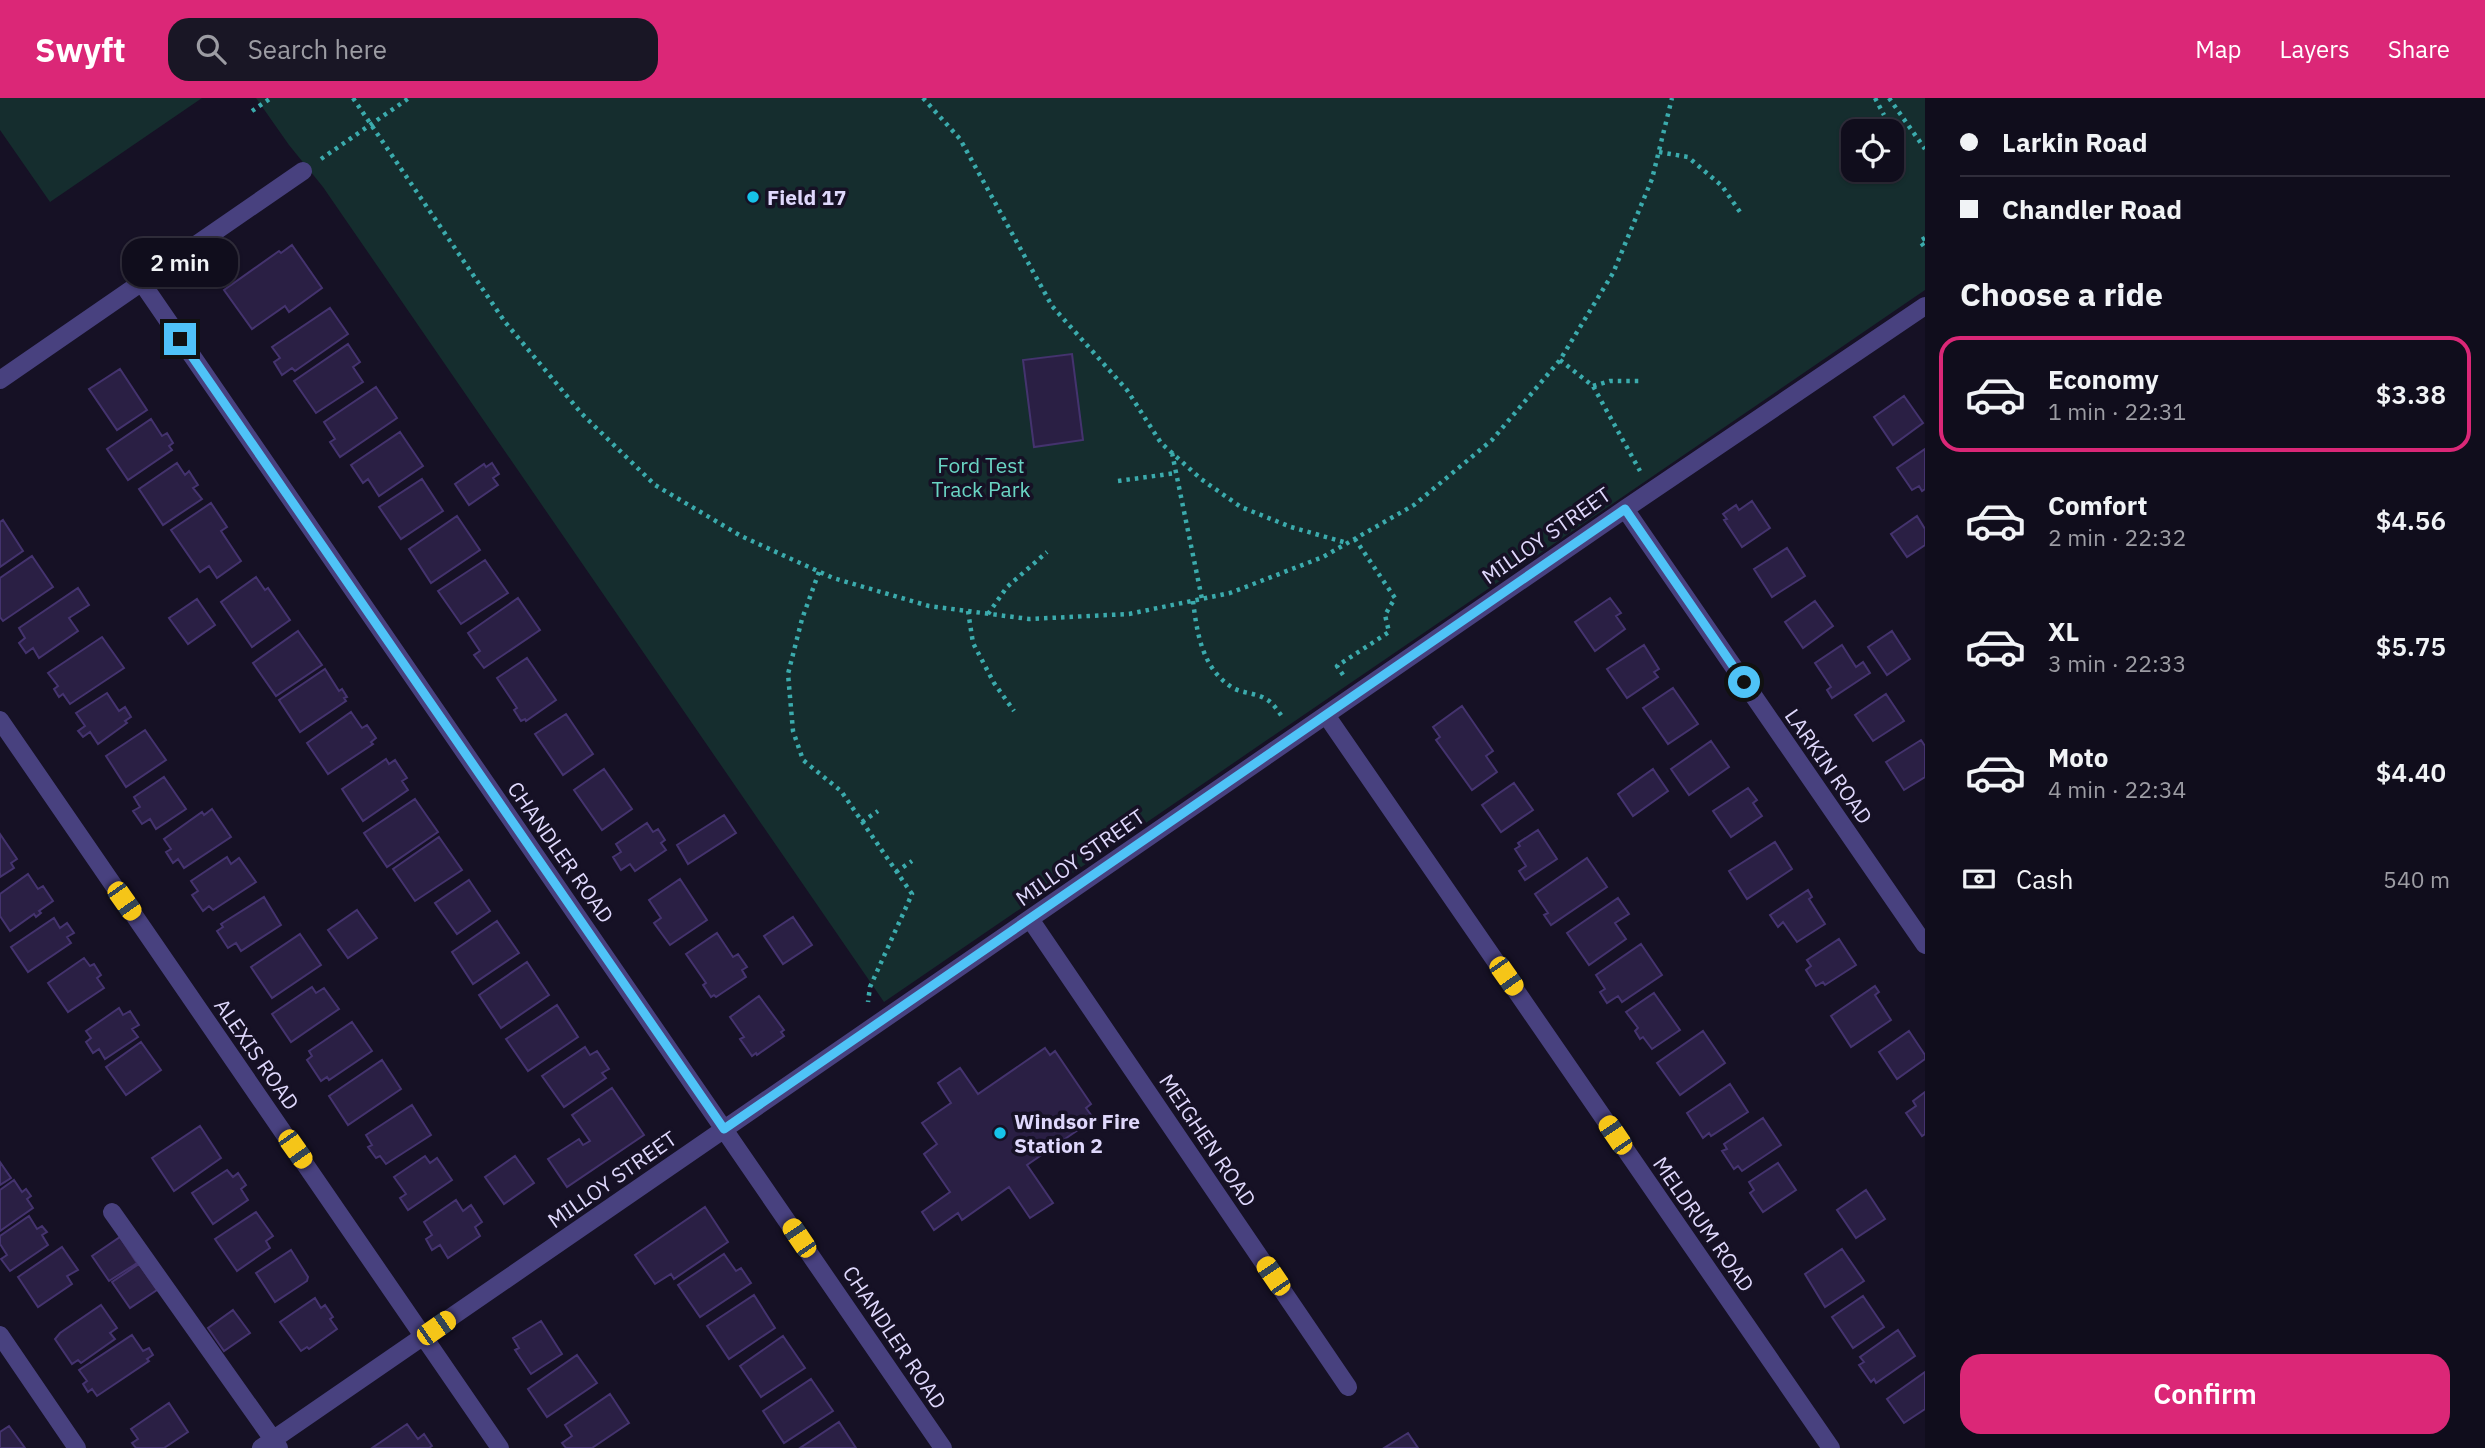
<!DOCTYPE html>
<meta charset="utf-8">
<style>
:root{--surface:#100d1c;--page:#191625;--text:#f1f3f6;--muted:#9c9ca3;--line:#302d3b;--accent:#db2777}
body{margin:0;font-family:"IBM Plex Sans",sans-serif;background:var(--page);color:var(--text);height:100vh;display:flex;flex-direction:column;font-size:26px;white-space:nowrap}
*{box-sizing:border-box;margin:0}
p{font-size:23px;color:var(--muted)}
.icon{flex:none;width:38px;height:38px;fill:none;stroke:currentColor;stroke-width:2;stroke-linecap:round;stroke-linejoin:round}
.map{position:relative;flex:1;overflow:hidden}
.drawer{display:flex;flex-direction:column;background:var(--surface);width:560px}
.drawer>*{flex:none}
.top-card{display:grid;align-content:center;height:154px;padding:0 35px;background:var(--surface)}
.tools{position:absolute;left:1841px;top:21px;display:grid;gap:14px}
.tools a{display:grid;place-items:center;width:63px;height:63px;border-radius:14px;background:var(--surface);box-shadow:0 2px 5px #0004,0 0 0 2px var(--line);font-size:35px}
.end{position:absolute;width:32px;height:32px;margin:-16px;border:9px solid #4fc3f7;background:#111;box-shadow:0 0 0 4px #111}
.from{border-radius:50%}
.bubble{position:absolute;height:49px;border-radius:21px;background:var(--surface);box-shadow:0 2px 5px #0004,0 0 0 2px var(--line);font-size:23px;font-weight:600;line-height:49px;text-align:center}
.car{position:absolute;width:21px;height:42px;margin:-21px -10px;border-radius:9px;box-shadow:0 0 5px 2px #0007;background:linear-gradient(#f5c518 24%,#345 0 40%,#f5c518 0 76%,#345 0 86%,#f5c518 0)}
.top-card b{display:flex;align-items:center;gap:24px;height:66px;font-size:26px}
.top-card b+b{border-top:2px solid var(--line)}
.top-card i{width:18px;height:18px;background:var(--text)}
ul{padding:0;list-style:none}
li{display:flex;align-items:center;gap:21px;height:116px;margin:0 14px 10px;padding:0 21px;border:4px solid transparent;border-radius:21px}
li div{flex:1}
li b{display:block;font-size:26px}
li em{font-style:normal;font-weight:600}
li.current{border-color:var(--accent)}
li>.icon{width:63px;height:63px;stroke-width:1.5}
h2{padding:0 35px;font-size:32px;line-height:84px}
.pay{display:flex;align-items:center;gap:18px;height:77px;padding:0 35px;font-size:26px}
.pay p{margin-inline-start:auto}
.button{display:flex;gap:14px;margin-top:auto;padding:14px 35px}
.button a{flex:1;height:80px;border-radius:21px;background:var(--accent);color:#fff;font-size:28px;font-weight:600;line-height:80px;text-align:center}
header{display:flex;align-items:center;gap:42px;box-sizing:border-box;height:98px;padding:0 35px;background:var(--accent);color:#fff}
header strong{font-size:33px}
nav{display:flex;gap:38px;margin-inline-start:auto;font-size:24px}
.search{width:490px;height:63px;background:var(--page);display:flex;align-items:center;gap:18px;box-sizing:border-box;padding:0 24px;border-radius:21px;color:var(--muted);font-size:26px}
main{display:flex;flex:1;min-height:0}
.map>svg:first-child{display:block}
.green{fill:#152d2e;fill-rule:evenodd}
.building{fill:#2a1f44;stroke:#44336e;stroke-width:2}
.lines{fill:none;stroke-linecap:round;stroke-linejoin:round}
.path{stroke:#3babad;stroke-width:4.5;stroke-dasharray:3.5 5;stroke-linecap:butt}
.minor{stroke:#48417f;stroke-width:18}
.route{stroke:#4fc3f7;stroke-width:9}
.poi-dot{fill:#16c3ea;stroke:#161125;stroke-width:2.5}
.labels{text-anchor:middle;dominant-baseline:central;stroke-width:7;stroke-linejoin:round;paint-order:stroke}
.poi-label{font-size:21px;font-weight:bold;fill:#dfd8fc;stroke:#161125;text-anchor:start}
.park-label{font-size:21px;fill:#6ad5c4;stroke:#161125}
.street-label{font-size:21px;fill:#dfd8fc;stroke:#161125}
</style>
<header>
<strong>Swyft</strong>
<div class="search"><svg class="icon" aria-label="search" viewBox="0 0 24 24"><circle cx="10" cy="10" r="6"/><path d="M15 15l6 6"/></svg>Search here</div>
<nav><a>Map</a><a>Layers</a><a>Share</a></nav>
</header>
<main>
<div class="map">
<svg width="1925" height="1350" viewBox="0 0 1925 1350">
<rect width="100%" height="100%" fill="#161125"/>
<path class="green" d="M0,0H202L50,104L0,32Z
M256,0H1925V192L884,904L323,89L289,47ZM1853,33H1892V72H1853Z"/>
<path class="building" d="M292,147L322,190L289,214L285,208L252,231L224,192L279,153L281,155Z
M330,210L348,236L295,273L292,270L282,277L274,264L280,260L272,249Z
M348,246L360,264L353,269L363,284L316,315L294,283Z
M1072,256L1083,342L1034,349L1023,262Z
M120,271L147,312L117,332L89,291Z
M376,289L397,320L340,359L330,344L335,341L324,324Z
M1904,298L1923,325L1893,347L1874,319Z
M151,321L162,338L167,335L173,345L169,348L172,352L128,382L107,351Z
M400,334L423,368L379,398L368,381L363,385L351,367Z
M1925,351V391L1922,393L1919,388L1912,392L1897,370Z
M177,365L185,377L189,373L198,387L193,390L202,401L163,427L139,391Z
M492,365L499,376L493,380L498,387L469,407L455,386L484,366L486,369Z
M422,381L443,413L401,441L379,409Z
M1752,403L1770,430L1742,449L1724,422L1727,421L1723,416L1736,407L1739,412Z
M211,405L227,429L221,433L241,463L217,480L209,468L200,474L171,432Z
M457,418L480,452L431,485L409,451Z
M1917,418L1925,431V447L1907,459L1891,436Z
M3,422L23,453L0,469V424Z
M1787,450L1805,478L1772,499L1754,471Z
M32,458L53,489L3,523L0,519V480Z
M485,462L508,495L461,526L438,493Z
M256,479L265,492L268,490L290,522L252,549L221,504Z
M78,490L89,507L69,520L78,533L39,560L33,550L26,555L19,545L25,540L19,530Z
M518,500L540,532L484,570L474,557L480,553L468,535Z
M1610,500L1621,515L1616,518L1625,531L1595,553L1575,524Z
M197,501L215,527L188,546L169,520Z
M1815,503L1833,528L1803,550L1785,524Z
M298,533L322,567L276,598L253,565Z
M1892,533L1910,561L1887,577L1868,549Z
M102,539L124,570L70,606L63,596L59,599L54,591L58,588L48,575Z
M1644,547L1659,571L1654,574L1658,579L1627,600L1607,571Z
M1842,547L1856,569L1863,564L1870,575L1832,600L1827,592L1831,589L1815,565Z
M527,560L556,602L526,623L525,621L521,623L514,612L517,610L497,580Z
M325,571L339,593L342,591L347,599L344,600L346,603L300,634L279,602Z
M1673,590L1698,626L1668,646L1643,610Z
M107,595L119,613L125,609L131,619L125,623L127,625L98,646L90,634L83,639L78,633L85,628L76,615Z
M1886,596L1904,623L1873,643L1855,617Z
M1462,608L1493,653L1486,658L1497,674L1472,692L1436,642L1440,639L1433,629Z
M351,614L362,630L367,627L376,640L371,644L373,646L328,676L307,645Z
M566,616L593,656L563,677L535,636Z
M145,632L166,662L126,689L106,658Z
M1921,642L1925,648V679L1904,692L1886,664Z
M1711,643L1729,669L1689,697L1671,671Z
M386,661L389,666L395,662L407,680L402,683L408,692L363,723L342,691Z
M604,671L632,711L602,732L574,692Z
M1653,671L1668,693L1633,718L1618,696Z
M164,679L186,711L156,731L150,721L142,726L133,713L140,709L134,699Z
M1514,685L1533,712L1501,734L1482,707Z
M1748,690L1757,702L1753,705L1762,718L1731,739L1713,713Z
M415,701L438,734L387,769L364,735Z
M212,711L231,739L184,770L178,761L173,765L166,754L171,751L164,741L202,714L204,717Z
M724,717L736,735L688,766L677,747Z
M647,725L653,734L658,731L665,742L661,745L666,752L635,773L630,766L621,772L613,759L621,754L616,746Z
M1538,732L1557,761L1525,782L1519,773L1526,768L1515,751L1520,748L1518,745Z
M0,736L17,761L11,765L14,770L0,779Z
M439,739L462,772L415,803L393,771Z
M1775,744L1792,771L1747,801L1729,773Z
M227,759L231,766L239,760L256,784L213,812L209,808L203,813L192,797L198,793L191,783Z
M1587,760L1607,789L1551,827L1544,817L1548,815L1535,796Z
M28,776L38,791L43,788L53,803L39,813L41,815L36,819L34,816L10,833L0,818V796Z
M680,781L707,822L670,847L654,825L661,820L649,802Z
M469,782L490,813L457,836L435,805Z
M1808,792L1812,799L1809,801L1825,826L1797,844L1783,824L1778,829L1770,817Z
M264,799L281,827L241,853L236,845L228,850L217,833L223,829L221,826Z
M1618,800L1629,816L1615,825L1626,841L1589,867L1567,835Z
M357,812L377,840L348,860L328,832Z
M793,819L812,847L783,866L764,838Z
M54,820L60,830L67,825L74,835L67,839L71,845L28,874L11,849Z
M497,823L519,855L473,886L452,854Z
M717,835L733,859L738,856L747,869L742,872L746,879L716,899L714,897L711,899L703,887L706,885L686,856Z
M300,836L321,867L272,900L251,869Z
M1839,841L1856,867L1825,887L1823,884L1816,888L1806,872L1811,868L1807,862Z
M1641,846L1662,877L1622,904L1618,898L1607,905L1600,894L1605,891L1596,877Z
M84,860L90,868L94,866L101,877L97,880L104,890L68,914L48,885Z
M527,864L549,897L501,930L479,897Z
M1875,888L1879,894L1875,897L1891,922L1851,949L1831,918Z
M312,889L316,895L324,890L339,911L291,944L272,916Z
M1654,895L1680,932L1652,951L1643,939L1640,941L1635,933L1638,930L1626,914Z
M759,898L784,932L781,934L784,938L757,957L756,955L752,958L740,941L744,939L730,919Z
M557,907L578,939L528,973L506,941Z
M119,910L123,917L130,913L139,927L132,931L138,939L105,961L99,951L93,955L86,944L91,940L86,933Z
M352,924L372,953L329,982L327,979L321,983L307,962L312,958L309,953Z
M1703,933L1725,965L1680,997L1657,965Z
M1909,933L1925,957V961L1897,981L1879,954Z
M141,944L161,972L126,997L106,969Z
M585,949L590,957L597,953L609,971L602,975L606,980L564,1009L542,978Z
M1045,950L1050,957L1055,953L1091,1006L1086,1010L1094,1021L1027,1067L1053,1105L1030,1120L1009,1089L962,1122L958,1115L934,1132L922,1114L950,1094L924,1056L937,1046L922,1025L951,1005L938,985L960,970L978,996Z
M382,962L401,991L348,1027L329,998Z
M1730,986L1748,1014L1711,1038L1709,1035L1703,1040L1687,1015Z
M612,990L644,1037L567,1089L548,1061L579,1041L583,1047L590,1043L572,1017Z
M1925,994V1036L1922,1038L1906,1015L1916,1008L1913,1003Z
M412,1007L431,1037L386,1066L380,1058L376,1060L368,1049L372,1047L366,1037Z
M1763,1020L1781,1047L1742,1073L1738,1068L1734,1071L1722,1053L1727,1051L1724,1046Z
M200,1028L221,1060L174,1093L152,1060Z
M425,1058L430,1065L437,1060L452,1082L408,1112L400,1100L406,1096L394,1079Z
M515,1058L534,1085L504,1106L485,1079Z
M0,1064L11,1080L0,1087Z
M1778,1065L1796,1092L1763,1114L1750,1095L1754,1092L1749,1084Z
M227,1072L233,1079L238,1075L246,1087L241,1091L248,1102L213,1126L192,1095Z
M14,1082L22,1094L26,1091L31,1098L27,1101L33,1110L0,1133V1092Z
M1866,1092L1885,1121L1856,1140L1837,1112Z
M456,1102L463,1113L471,1107L482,1124L475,1129L480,1138L448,1160L440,1147L432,1152L426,1141L432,1137L424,1124Z
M705,1109L728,1144L674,1181L671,1176L655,1186L635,1157Z
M256,1114L273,1138L266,1143L270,1150L237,1173L215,1141Z
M29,1118L37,1131L42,1128L47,1134L42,1137L48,1147L10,1173L1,1161L7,1157L0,1146V1138Z
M120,1139L137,1165L109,1183L92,1158Z
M62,1149L78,1172L67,1178L72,1186L38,1209L18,1179Z
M1842,1151L1864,1183L1825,1209L1805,1176Z
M291,1152L308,1179L307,1183L275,1204L256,1175Z
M724,1156L736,1173L741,1170L751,1185L700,1219L678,1187Z
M139,1166L157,1192L130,1210L112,1184Z
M754,1197L775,1230L729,1261L707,1228Z
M1863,1198L1884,1229L1853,1250L1832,1219Z
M315,1200L321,1210L325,1207L333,1219L330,1221L337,1231L309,1251L307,1249L301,1253L280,1224Z
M101,1207L117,1230L110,1235L115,1241L81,1265L78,1262L72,1266L55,1241L60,1235Z
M233,1212L250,1235L224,1253L208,1230Z
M541,1223L562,1256L531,1276L515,1252L519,1250L513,1240Z
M1898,1232L1915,1258L1876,1285L1874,1281L1871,1284L1859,1267L1864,1264L1860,1259Z
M132,1237L143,1253L149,1250L153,1257L147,1261L149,1263L97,1298L92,1291L88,1294L83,1286L87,1283L79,1272Z
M783,1238L805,1270L761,1299L740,1268Z
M577,1257L597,1285L547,1319L528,1291Z
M1925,1274V1311L1904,1325L1887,1301Z
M811,1281L833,1313L784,1345L763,1313Z
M610,1296L629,1325L592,1350H566L562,1345L572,1338L565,1327Z
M169,1305L188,1334L164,1350H136L132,1345L138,1341L131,1331Z
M839,1324L856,1350H800Z
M407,1326L418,1341L424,1336L432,1348L429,1350H372Z
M9,1328L25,1350H0V1334Z
M1408,1335L1418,1350H1384Z"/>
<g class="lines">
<path class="path" d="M353,0L505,224L582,316L655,387L741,438L833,480L929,508L1029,521L1129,516L1230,495L1323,459L1414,407L1492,342L1560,262L1613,175L1652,81L1672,0
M923,0L960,41L1052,208L1127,292L1161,345L1201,381L1241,409L1291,429L1347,445
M1875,0L1884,17
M1889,0L1925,51
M252,13L271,0
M1659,54L1688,59L1722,88L1740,114
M321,61L409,0
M1925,140L1920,143L1925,150
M1560,262L1593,288L1640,373
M1593,288L1610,283H1641
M1172,355L1202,501
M1118,383L1176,375
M819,474L802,521L788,576L793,633L803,662L841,693L912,796L870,889L868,904
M1193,503C1197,535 1202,571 1233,590C1242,595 1255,595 1264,600C1272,603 1278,613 1283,620
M968,513L973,545L994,585L1014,613
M988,516L1007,489L1047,454
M1343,577L1337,568L1389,534L1385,517L1395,500L1355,441
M862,724L878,713
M896,774L912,763"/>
<path class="minor" d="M142,185L943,1350
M0,282L303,73
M1625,411L1925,847
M1326,617L1831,1350
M0,622L500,1350
M1030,821L1348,1289
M112,1114L279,1350
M0,1237L77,1350
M261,1350L1625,411L1925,208"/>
</g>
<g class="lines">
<path class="route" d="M180,241L724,1031L1625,411L1744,584"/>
</g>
<g class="poi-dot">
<circle cx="753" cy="99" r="7"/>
<circle cx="1000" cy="1035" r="7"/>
</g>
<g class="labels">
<g class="poi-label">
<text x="767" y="99">Field 17</text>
<text x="1014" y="1023">Windsor Fire<tspan x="1014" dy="24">Station 2</tspan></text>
</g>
<g class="park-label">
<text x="981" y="367">Ford Test<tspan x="981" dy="24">Track Park</tspan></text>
</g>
<g class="street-label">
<text transform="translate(1546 437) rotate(-35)">MILLOY STREET</text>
<text transform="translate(1829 668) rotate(55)">LARKIN ROAD</text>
<text transform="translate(561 754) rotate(55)">CHANDLER ROAD</text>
<text transform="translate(1080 759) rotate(-35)">MILLOY STREET</text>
<text transform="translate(257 956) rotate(55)">ALEXIS ROAD</text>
<text transform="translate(1208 1042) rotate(56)">MEIGHEN ROAD</text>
<text transform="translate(612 1081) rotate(-35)">MILLOY STREET</text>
<text transform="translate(1704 1126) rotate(55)">MELDRUM ROAD</text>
<text transform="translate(895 1239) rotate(56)">CHANDLER ROAD</text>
</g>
</g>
</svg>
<div class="tools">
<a><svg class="icon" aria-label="locate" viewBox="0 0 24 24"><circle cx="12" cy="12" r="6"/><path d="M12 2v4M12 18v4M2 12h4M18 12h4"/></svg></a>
</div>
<i class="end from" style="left:1744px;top:584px"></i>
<i class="end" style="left:180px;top:241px"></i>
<div class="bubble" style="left:122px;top:140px;width:116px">2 min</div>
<i class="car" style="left:124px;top:803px;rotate:145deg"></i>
<i class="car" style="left:1506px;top:878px;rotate:145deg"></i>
<i class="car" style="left:1615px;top:1037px;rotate:326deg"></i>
<i class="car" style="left:295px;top:1051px;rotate:145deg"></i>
<i class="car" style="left:799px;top:1140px;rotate:326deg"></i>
<i class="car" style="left:1273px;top:1178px;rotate:326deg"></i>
<i class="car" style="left:436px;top:1230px;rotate:55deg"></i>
</div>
<section class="drawer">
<div class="top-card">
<b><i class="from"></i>Larkin Road</b>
<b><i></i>Chandler Road</b>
</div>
<h2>Choose a ride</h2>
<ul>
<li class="current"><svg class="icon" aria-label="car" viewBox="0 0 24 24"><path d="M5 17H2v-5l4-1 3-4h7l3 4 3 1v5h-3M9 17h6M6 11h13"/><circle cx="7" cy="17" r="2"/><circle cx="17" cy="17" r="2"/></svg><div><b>Economy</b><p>1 min · 22:31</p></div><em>$3.38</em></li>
<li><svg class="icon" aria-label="car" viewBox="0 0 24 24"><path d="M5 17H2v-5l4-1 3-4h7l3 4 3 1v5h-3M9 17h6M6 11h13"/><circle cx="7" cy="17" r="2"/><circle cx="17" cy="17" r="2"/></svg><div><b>Comfort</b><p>2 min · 22:32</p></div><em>$4.56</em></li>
<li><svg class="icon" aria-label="car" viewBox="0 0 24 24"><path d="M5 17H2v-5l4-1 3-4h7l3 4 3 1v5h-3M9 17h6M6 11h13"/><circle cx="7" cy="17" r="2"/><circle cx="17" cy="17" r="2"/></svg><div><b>XL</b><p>3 min · 22:33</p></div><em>$5.75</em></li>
<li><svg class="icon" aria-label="car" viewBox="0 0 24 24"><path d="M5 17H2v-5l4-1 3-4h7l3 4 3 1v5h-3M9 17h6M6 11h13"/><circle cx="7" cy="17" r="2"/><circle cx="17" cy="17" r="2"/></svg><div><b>Moto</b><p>4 min · 22:34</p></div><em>$4.40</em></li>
</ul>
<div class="pay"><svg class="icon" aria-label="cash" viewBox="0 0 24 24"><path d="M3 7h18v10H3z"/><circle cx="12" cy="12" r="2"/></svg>Cash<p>540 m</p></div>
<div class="button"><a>Confirm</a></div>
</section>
</main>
